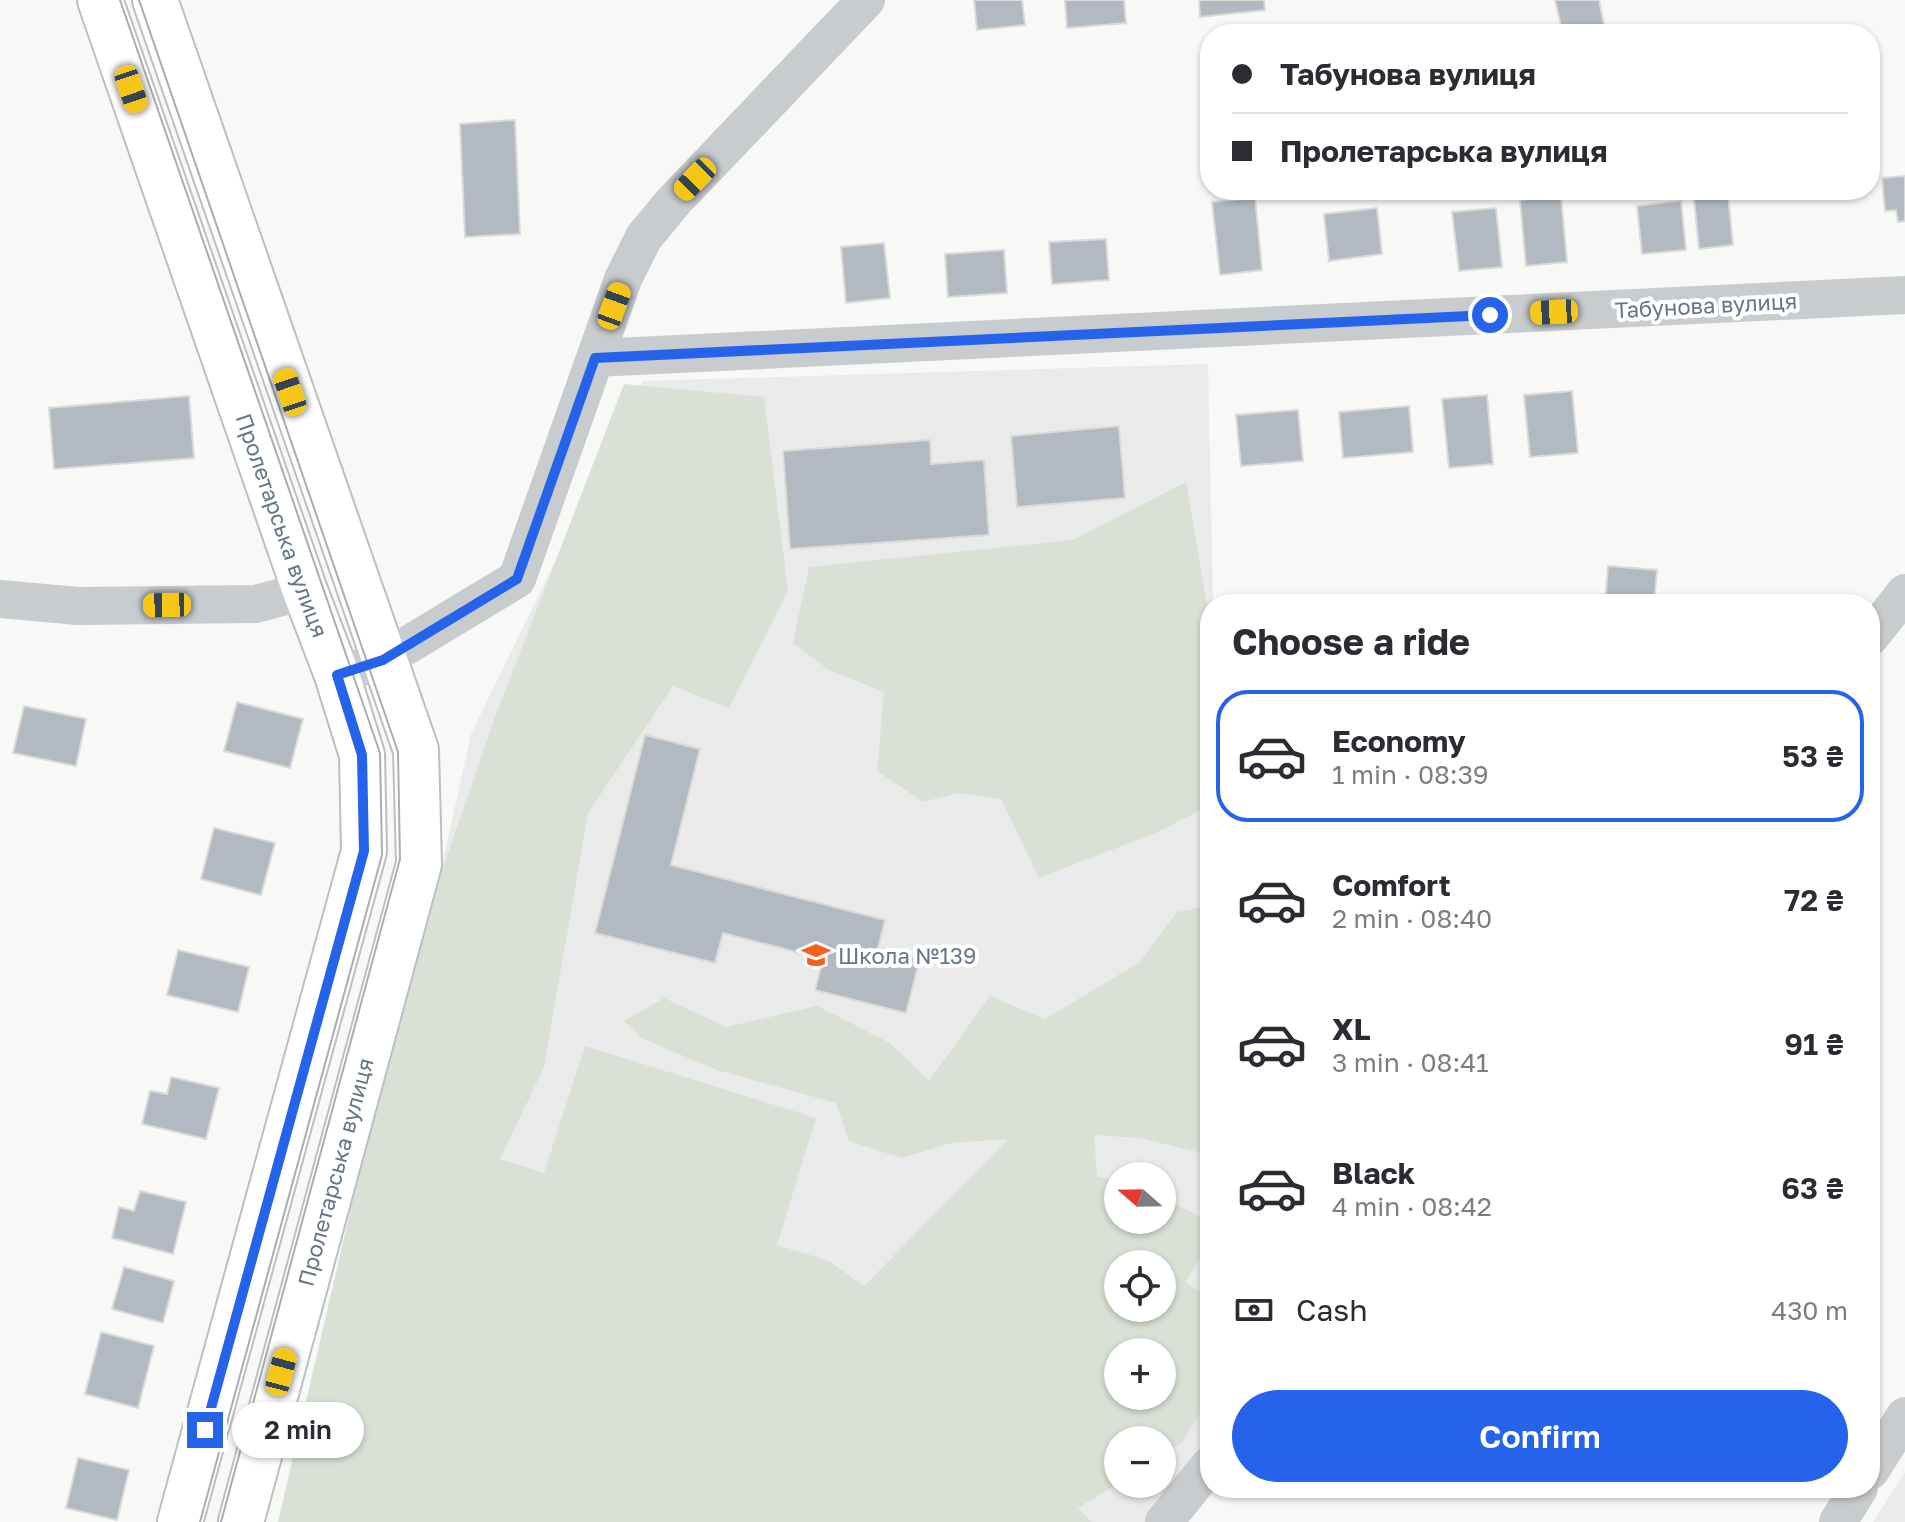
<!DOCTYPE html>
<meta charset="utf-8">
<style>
:root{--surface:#fff;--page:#f2f2f3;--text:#2b2b33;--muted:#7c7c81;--line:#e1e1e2;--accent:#2563eb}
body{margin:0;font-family:"Golos Text",sans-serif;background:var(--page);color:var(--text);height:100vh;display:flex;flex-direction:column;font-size:30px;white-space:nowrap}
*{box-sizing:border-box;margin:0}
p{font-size:26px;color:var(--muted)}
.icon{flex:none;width:44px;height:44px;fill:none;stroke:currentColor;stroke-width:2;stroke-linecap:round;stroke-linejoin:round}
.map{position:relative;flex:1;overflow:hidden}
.sheet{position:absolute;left:1200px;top:594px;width:680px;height:904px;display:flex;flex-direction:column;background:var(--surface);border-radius:32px;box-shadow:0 2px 6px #0004}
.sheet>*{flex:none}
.guide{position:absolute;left:1200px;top:24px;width:680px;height:176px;border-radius:32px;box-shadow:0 2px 6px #0004;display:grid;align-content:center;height:176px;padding:0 32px;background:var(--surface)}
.needle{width:52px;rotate:290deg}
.buttons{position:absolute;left:1104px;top:1162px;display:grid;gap:16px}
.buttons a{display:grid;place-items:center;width:72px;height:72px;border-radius:50%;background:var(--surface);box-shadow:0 2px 6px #0004;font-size:40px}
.end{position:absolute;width:36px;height:36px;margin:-18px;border:10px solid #2563eb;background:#fff;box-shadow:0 0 0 4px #fff}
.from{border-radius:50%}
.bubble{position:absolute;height:56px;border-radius:28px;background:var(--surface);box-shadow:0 2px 6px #0004;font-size:26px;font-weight:600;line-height:56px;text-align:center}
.car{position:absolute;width:24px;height:48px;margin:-24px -12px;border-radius:10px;box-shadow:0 0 6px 2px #0007;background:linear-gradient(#f5c518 24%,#345 0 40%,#f5c518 0 76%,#345 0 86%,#f5c518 0)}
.guide b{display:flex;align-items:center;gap:28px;height:76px;font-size:30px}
.guide b+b{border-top:2px solid var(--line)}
.guide i{width:20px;height:20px;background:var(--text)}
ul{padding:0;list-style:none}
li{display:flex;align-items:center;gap:24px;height:132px;margin:0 16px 12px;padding:0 16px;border:4px solid transparent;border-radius:32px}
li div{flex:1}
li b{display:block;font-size:30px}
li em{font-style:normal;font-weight:600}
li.on{border-color:var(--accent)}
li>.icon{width:72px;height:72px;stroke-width:1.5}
h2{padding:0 32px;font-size:36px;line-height:96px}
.pay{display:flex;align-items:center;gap:20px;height:88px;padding:0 32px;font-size:30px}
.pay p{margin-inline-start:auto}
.button{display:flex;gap:16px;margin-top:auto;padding:16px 32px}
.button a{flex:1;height:92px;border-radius:48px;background:var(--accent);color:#fff;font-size:32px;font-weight:600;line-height:92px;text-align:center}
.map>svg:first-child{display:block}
.built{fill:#e9eae9;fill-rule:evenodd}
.green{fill:#d9e1d6;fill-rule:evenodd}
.building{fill:#b2b9c0;stroke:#dadad8;stroke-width:2}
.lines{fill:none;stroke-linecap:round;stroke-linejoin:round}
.major-casing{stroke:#bbbfc3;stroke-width:48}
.minor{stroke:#c8cccf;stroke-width:38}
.major{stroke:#fff;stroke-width:44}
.tram{stroke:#a8adb4;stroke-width:2}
.route{stroke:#2563eb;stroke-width:10}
.labels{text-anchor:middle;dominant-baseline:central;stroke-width:8;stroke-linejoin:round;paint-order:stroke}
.street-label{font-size:22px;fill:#657689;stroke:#fff}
.poi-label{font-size:22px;fill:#657689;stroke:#fff;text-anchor:start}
</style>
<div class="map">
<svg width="1905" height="1522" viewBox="0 0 1905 1522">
<rect width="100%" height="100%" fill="#f8f9f6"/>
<path class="built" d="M1208,364L1213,604H1210V1482L1182,1522H296L471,734L643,381ZM1118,1176H1162V1220H1118ZM1118,1264H1162V1308H1118ZM1118,1352H1162V1396H1118ZM1118,1440H1162V1484H1118Z
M1905,1472V1522H1873Z"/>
<path class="green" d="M624,384L764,397L788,591L729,708L673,686L588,813L544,1067L500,1159L544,1173L585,1046L816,1118L777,1245L829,1261L864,1286L1008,1139L951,1143L902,1158L849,1141L836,1103L717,1070L641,1038L624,1021L664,998L726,1027L817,1006L890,1043L929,1081L990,996L1045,1019L1140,962L1177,912L1210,906V947L1205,959L1210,968V1155L1140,1138L1094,1135L1097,1176L1118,1182V1220H1162V1197L1210,1222V1243L1185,1282L1210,1298V1397L1182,1442L1162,1455V1440H1118V1483L1078,1508L1092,1522H278L403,984L494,720ZM1118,1264H1162V1308H1118ZM1118,1352H1162V1396H1118Z
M1186,482L1210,621V805L1160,831L1039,878L1001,799L958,793L923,802L877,771L884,692L829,670L793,643L809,567L1073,540Z"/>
<path class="building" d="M974,0H1022L1025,25L977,30Z
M1065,0H1124L1126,23L1067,28Z
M1199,0H1264L1265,10L1200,17Z
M1555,0H1599L1605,30L1584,34H1563Z
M515,120L520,234L465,237L460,124Z
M1905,176V221L1898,222L1896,210L1885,211L1882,178Z
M1728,195L1733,245L1699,249L1694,199Z
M1561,196L1567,262L1526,266L1520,200Z
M1255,198L1262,270L1220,275L1212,202Z
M1681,201L1686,250L1642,254L1637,206Z
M1377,208L1382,254L1329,261L1324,214Z
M1496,208L1502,267L1459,271L1452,212Z
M1106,239L1109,280L1052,284L1049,242Z
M884,243L890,298L846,303L841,247Z
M1004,250L1007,293L948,297L945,254Z
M1572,391L1578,453L1530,457L1524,395Z
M1487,395L1493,464L1449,468L1442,399Z
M189,396L194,458L54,469L49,408Z
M1409,406L1413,452L1343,458L1339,412Z
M1298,410L1303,461L1241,466L1236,415Z
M1119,426L1125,498L1017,507L1011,436Z
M930,440L931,464L984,460L989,535L790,549L783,451Z
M1608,566L1657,570L1654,604H1605Z
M237,702L303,719L290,768L224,751Z
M24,706L86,719L76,766L13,753Z
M645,735L700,749L671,865L885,920L878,948L920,958L906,1013L815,990L823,959L723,933L715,963L595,933Z
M214,828L275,843L261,895L201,879Z
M178,950L249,967L238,1012L167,995Z
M171,1077L219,1088L206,1139L142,1124L150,1091L167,1094Z
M140,1191L186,1202L173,1254L112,1238L119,1207L134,1211Z
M124,1267L174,1281L163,1323L112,1309Z
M101,1332L154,1346L138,1408L85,1394Z
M78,1458L129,1470L117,1520L66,1508Z"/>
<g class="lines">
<defs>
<g id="major">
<path id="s1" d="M100,0L305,591L337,675L362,755L364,851L180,1522"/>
<path d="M155,0L416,750L419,864L241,1522"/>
</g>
</defs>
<use href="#major" class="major-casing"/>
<path class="minor" d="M595,358L1905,295
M0,599L78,606L256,604L305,591
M1870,637L1905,593
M337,675L383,660L517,579L623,279L644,237L674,201L866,0
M1870,1471L1905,1416
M1164,1522L1210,1465
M1838,1522L1859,1488"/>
<use href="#major" class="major"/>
<path class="tram" d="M120,0L380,753L382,855L200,1522
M139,0L398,752L400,859L221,1522"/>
</g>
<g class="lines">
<path class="route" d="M205,1430L364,851L362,755L337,675L383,660L517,579L595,358L1490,315"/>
</g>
<defs>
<symbol id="school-bare" viewBox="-9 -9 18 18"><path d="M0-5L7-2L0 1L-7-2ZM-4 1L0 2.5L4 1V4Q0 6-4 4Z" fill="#f2621c" stroke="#fff" stroke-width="2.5" paint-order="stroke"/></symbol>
</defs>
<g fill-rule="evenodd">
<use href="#school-bare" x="796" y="935" width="40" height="40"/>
</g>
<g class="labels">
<g class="street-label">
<text transform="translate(1706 305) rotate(-3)">Табунова вулиця</text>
<text stroke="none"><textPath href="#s1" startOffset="556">Пролетарська вулиця</textPath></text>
<text transform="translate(335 1172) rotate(-75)">Пролетарська вулиця</text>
</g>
<g class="poi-label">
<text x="838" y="955">Школа №139</text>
</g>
</g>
</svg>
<div class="buttons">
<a><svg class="needle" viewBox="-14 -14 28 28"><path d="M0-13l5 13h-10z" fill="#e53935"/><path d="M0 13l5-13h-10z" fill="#7c7c81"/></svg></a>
<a><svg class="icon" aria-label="locate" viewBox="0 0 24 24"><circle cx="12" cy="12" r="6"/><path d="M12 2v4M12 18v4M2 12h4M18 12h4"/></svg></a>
<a>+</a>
<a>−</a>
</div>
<i class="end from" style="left:1490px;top:315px"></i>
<i class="end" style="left:205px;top:1430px"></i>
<div class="bubble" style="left:232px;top:1402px;width:132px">2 min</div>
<i class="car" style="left:131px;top:89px;rotate:161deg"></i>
<i class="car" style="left:695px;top:179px;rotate:224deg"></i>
<i class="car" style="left:614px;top:306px;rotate:20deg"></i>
<i class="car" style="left:1554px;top:312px;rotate:267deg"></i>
<i class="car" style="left:290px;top:392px;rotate:341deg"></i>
<i class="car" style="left:167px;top:605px;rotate:269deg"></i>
<i class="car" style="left:281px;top:1372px;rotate:15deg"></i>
<div class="guide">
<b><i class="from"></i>Табунова вулиця</b>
<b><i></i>Пролетарська вулиця</b>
</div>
<section class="sheet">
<h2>Choose a ride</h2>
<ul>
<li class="on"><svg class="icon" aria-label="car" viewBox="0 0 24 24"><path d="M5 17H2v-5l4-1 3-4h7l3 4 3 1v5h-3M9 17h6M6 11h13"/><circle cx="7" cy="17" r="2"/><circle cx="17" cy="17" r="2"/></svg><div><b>Economy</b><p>1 min · 08:39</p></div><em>53 ₴</em></li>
<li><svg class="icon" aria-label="car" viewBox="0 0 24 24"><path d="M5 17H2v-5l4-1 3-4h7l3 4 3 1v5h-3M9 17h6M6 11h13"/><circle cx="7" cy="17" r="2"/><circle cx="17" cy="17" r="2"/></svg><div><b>Comfort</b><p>2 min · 08:40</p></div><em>72 ₴</em></li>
<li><svg class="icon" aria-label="car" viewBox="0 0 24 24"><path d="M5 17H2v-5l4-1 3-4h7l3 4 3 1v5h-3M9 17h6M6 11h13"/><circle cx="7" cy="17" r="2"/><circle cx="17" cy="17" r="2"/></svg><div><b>XL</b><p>3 min · 08:41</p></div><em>91 ₴</em></li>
<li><svg class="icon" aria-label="car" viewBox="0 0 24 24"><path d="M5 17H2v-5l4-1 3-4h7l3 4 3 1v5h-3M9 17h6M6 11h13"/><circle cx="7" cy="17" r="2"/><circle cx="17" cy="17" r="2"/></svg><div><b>Black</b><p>4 min · 08:42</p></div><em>63 ₴</em></li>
</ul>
<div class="pay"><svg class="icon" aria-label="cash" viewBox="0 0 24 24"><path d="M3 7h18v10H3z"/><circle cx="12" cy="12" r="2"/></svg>Cash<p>430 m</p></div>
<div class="button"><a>Confirm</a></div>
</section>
</div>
